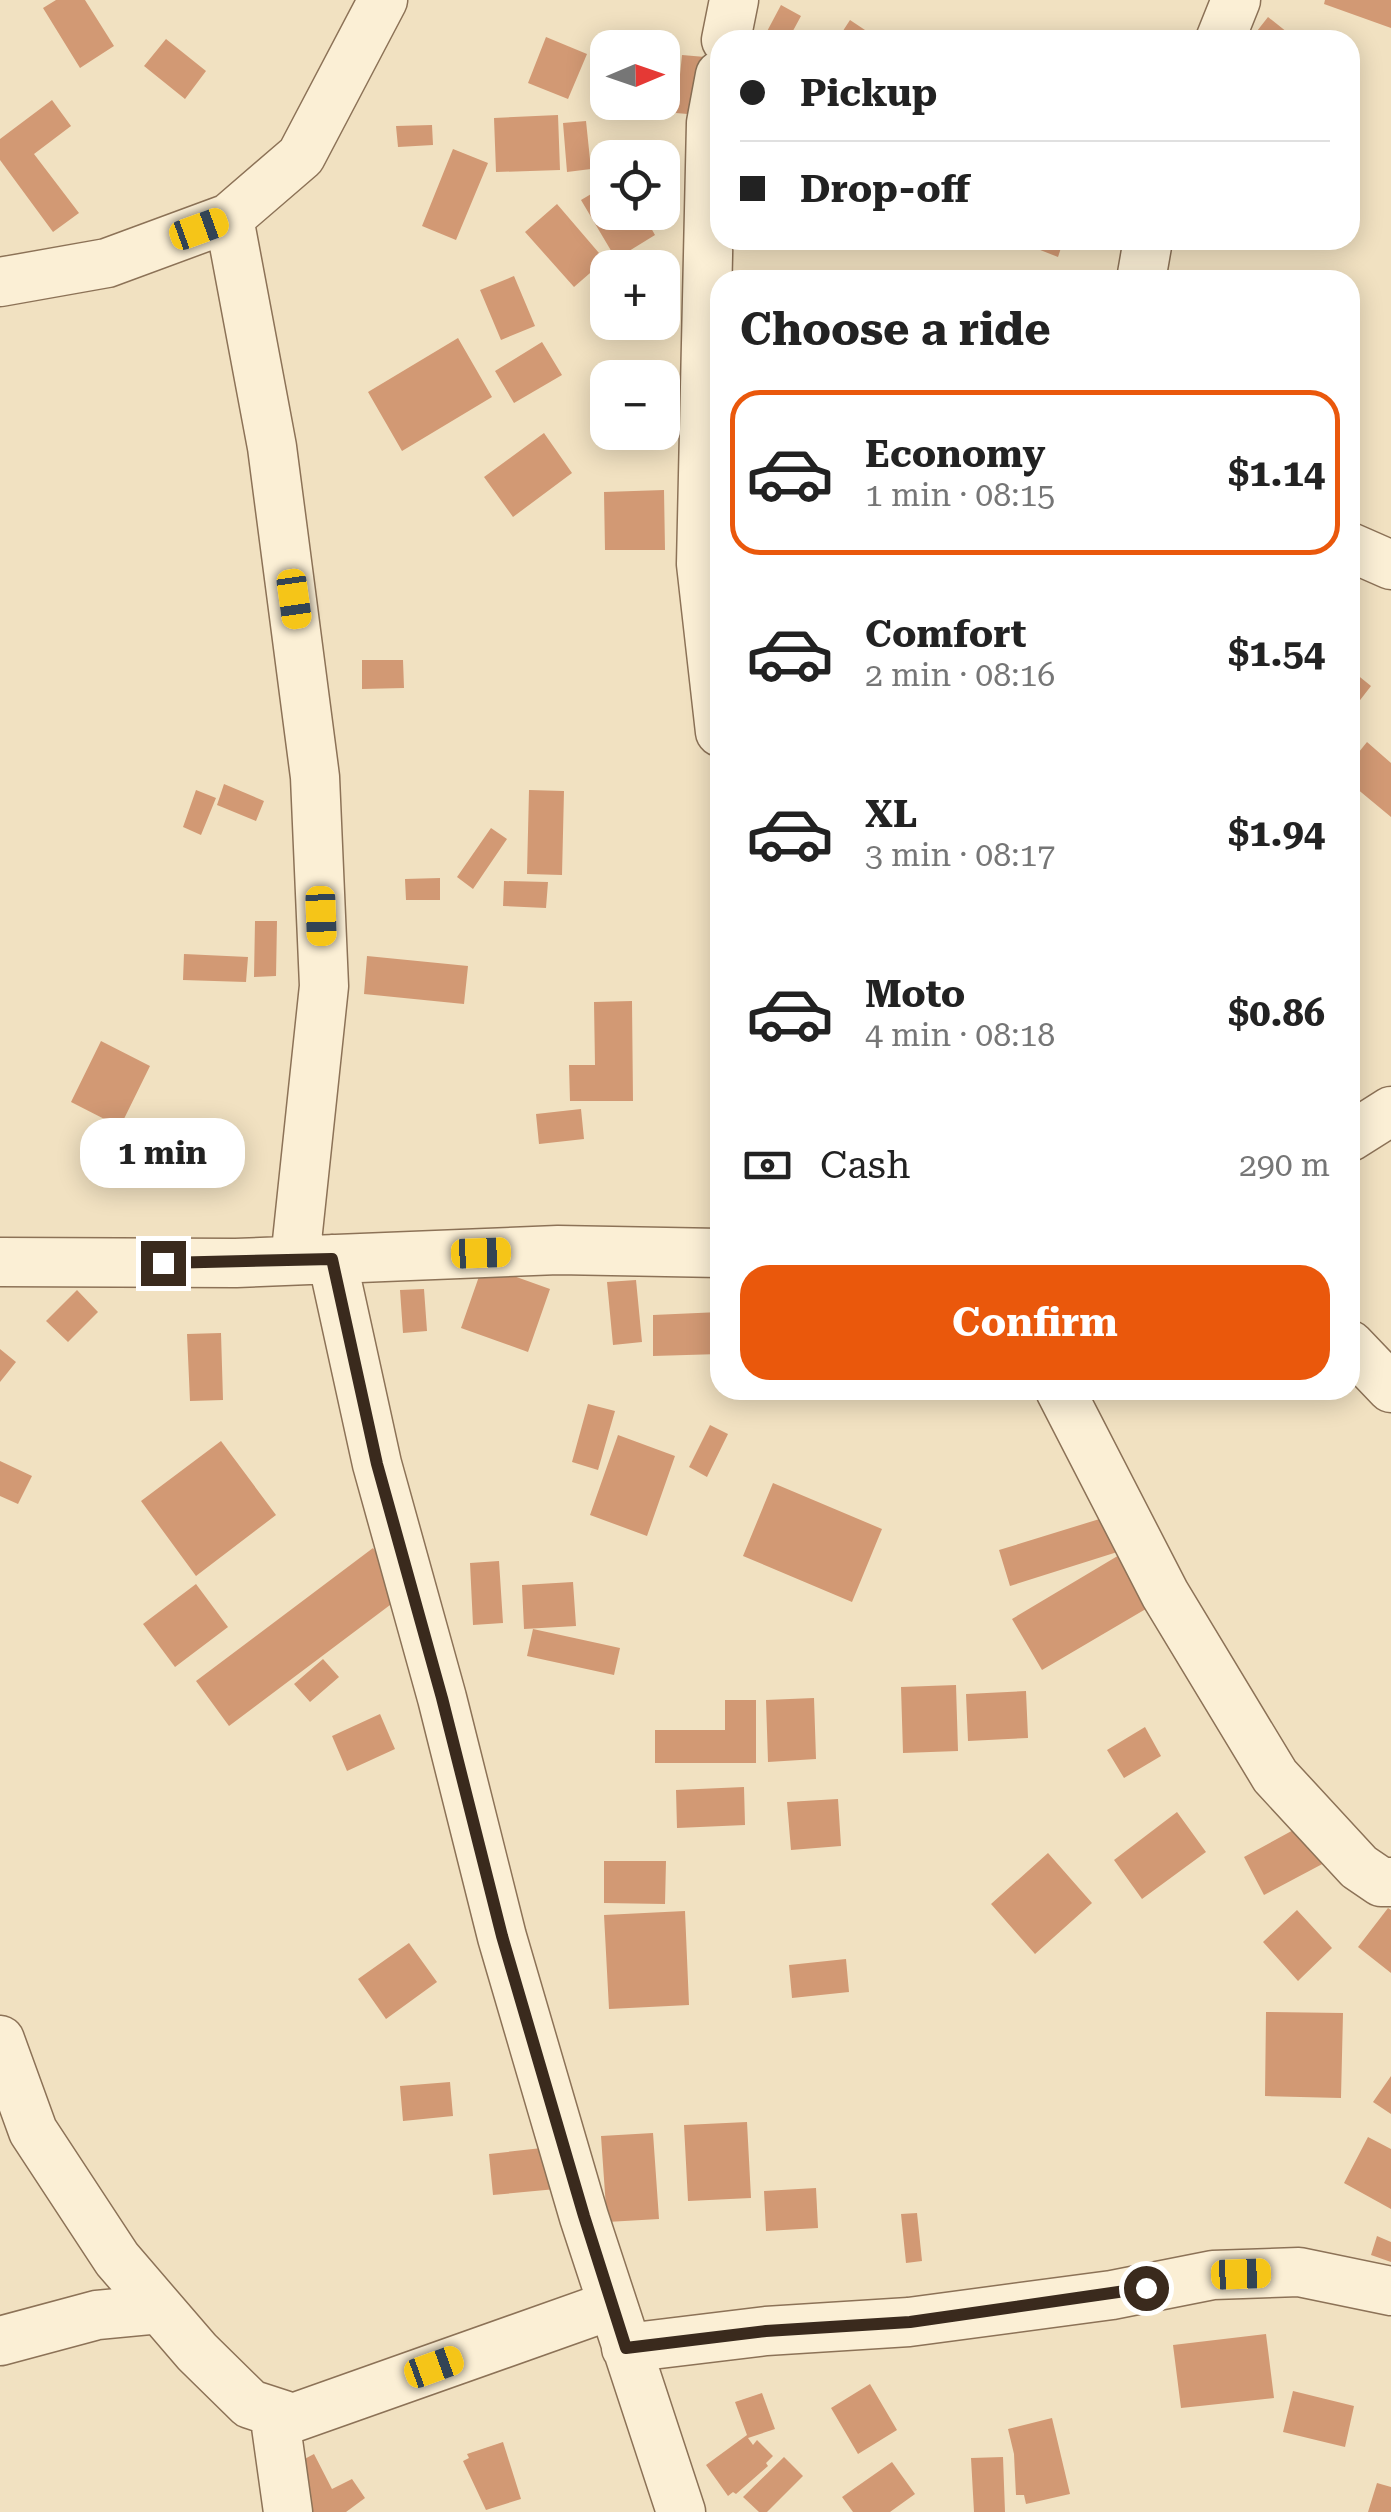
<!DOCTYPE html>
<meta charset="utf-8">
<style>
:root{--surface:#fff;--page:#f2f2f2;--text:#222;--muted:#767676;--line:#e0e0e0;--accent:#ea580c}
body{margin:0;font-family:"Roboto Serif",serif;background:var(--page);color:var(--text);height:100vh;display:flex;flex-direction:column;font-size:38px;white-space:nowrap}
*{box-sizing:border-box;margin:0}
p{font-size:32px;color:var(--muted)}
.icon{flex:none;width:55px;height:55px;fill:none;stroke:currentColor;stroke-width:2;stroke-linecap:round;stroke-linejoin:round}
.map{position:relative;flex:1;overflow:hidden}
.sheet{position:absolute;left:710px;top:270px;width:650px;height:1130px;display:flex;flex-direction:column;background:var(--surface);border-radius:30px;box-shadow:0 5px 25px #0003}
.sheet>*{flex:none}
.top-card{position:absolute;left:710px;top:30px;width:650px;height:220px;border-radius:30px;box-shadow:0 5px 25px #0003;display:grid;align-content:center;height:220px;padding:0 30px;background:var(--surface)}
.needle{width:65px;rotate:88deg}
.tools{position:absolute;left:590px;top:30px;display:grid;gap:20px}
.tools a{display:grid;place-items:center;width:90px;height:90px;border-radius:20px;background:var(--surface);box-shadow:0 5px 25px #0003;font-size:50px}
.end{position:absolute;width:45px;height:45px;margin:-22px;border:12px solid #3a2a1d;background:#fff;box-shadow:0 0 0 5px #fff}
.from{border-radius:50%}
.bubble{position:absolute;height:70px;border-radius:30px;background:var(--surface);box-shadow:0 5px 25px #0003;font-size:32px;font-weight:700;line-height:70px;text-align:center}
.car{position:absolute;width:30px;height:60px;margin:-30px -15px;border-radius:12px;box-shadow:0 0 8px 2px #0007;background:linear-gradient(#f5c518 24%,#345 0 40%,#f5c518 0 76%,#345 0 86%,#f5c518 0)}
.top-card b{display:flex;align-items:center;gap:35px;height:95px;font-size:38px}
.top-card b+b{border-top:2px solid var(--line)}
.top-card i{width:25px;height:25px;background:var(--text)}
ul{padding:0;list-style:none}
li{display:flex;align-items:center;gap:30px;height:165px;margin:0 20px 15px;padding:0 10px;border:5px solid transparent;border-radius:30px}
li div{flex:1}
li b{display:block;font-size:38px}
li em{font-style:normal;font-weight:700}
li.selected{border-color:var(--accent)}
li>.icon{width:90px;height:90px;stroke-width:1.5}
h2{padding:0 30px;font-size:45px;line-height:120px}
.pay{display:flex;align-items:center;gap:25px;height:110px;padding:0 30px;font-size:38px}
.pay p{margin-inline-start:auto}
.primary-button{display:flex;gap:20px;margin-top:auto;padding:20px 30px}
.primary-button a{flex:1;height:115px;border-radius:30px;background:var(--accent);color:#fff;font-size:40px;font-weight:700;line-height:115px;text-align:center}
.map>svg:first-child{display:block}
.building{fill:#d29974}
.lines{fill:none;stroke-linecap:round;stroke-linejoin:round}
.minor-casing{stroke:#8c7257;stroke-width:51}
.minor{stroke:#fbefd5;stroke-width:48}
.route{stroke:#3a2a1d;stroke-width:12}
</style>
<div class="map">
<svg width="1391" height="2512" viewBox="0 0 1391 2512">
<rect width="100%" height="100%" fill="#f1e1c1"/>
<path class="building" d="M56,0H85L114,46L80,68L43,8Z
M1325,0H1391V28L1324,4Z
M781,5L801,16L788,40H770L764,37Z
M1268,17L1297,40H1250Z
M850,20L880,40H837Z
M546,37L587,54L568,99L528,83Z
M166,39L206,71L185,99L144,66Z
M682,55L705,57L699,115L676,113Z
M52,100L71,126L34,154L79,213L53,232L0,160V139Z
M558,115L560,170L496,172L494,118Z
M586,121L591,169L567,172L563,123Z
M432,125L433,145L398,147L396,126Z
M453,149L488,163L456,240L422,226Z
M608,184V212H642L655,235L616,259L581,200Z
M557,204L605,260L574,287L525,232Z
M1015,240H1058L1063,242L1058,257Z
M514,276L535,326L501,340L480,290Z
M458,338L492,397L402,451L368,392Z
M542,342L562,375L514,403L495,371Z
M544,433L572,473L513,517L484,477Z
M664,490L665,550H605L604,492Z
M362,660H403L404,688L362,689Z
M1350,669L1371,686L1350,713Z
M1367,742L1391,763V817L1350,783V763Z
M224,784L264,801L256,821L217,805Z
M196,790L216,798L201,835L183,827Z
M529,790L564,791L562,875L527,874Z
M491,828L507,839L473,889L457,877Z
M440,878V900H406L405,879Z
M504,881L548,882L546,908L503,906Z
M255,921H277L276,976L254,977Z
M184,954L248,957L246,982L183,980Z
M367,956L468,966L464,1004L364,994Z
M632,1001L633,1101H570L569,1065H595L594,1002Z
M101,1041L150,1066L120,1127L71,1102Z
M581,1109L584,1139L539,1144L536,1114Z
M483,1265L550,1289L528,1352L461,1328Z
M636,1280L642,1342L613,1345L607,1282Z
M424,1289L427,1331L403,1333L400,1290Z
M77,1290L98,1312L68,1342L46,1321Z
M720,1312V1354L653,1356V1315Z
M221,1333L223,1400L190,1401L187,1334Z
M0,1349L16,1362L0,1382Z
M588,1404L615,1411L598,1470L572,1462Z
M710,1425L728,1434L707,1477L689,1467Z
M618,1435L675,1456L647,1536L590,1515Z
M221,1441L276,1515L196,1576L141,1501Z
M0,1461L32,1476L18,1504L0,1496Z
M773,1483L882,1529L852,1602L743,1556Z
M1119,1513L1130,1548L1010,1586L999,1550Z
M373,1548L406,1593L229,1726L196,1681Z
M1126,1551L1156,1603L1042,1670L1012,1619Z
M499,1561L503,1623L473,1625L470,1563Z
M573,1582L576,1626L524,1629L522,1585Z
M196,1584L228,1627L175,1667L143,1624Z
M533,1629L620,1648L614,1675L527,1656Z
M323,1659L339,1677L310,1702L294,1684Z
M956,1685L958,1751L903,1753L901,1687Z
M1026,1691L1028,1738L968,1741L966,1694Z
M814,1698L816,1759L768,1762L766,1700Z
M725,1700H756V1763H655V1730H725Z
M380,1714L395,1749L347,1771L332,1736Z
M1145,1727L1161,1756L1124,1778L1107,1750Z
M744,1787L745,1825L677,1828L676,1790Z
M838,1799L841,1846L791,1850L787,1802Z
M1177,1812L1206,1852L1142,1899L1114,1860Z
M1308,1822L1328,1861L1264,1895L1244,1857Z
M1048,1853L1092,1903L1035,1954L991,1904Z
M604,1861H666L665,1904L604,1903Z
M1388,1908L1391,1910V1973L1358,1947Z
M1297,1910L1332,1948L1298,1981L1263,1942Z
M685,1911L689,2005L609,2009L604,1915Z
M409,1943L437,1982L386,2019L358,1979Z
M846,1959L849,1992L792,1998L789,1965Z
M1266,2012L1343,2013L1341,2098L1265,2096Z
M1391,2076V2114L1373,2102Z
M450,2082L453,2116L403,2121L400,2086Z
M747,2122L751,2198L688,2201L684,2125Z
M653,2133L659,2219L607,2222L601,2136Z
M1368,2137L1391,2149V2209L1344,2183Z
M551,2147L556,2189L493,2195L489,2154Z
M816,2188L818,2228L766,2231L764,2191Z
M917,2213L922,2261L906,2263L901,2214Z
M1377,2236L1391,2242V2262L1371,2255Z
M1266,2334L1274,2398L1181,2408L1173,2345Z
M870,2384L897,2430L858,2454L831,2408Z
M1293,2391L1354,2406L1345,2447L1283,2432Z
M762,2393L775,2429L748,2438L753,2445L757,2440L773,2456L766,2463L768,2466L736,2494L733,2492L728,2496L706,2465L747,2435L735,2402Z
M1052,2418L1070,2494L1026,2504L1024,2495H1016L1014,2454L1008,2429Z
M503,2442L521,2499L486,2510L463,2461L469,2458L467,2454Z
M314,2454L332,2489L352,2479L365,2498L346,2512H313L290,2481L295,2464Z
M784,2457L803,2476L767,2512H759L743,2497Z
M1003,2457L1005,2512H974L971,2458Z
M892,2462L915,2494L890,2512H853L842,2497Z
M1377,2483L1391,2487V2512H1368Z"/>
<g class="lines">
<defs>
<path id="minor" d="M726,40L734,0
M1220,40L1236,0
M720,75L711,123L701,564L720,732
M229,218L272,447L315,777L324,986L295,1260
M1141,280L1148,240
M0,282L107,263L229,218L301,156L383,0
M1350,547L1391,565
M1350,1137L1391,1111
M332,1259L377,1464L442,1698L502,1937L584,2217L681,2512
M0,1262L236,1263L558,1250L720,1253
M1350,1345L1391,1388
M1060,1390L1165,1594L1275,1776L1359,1867L1381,1882H1391
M0,2040L33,2131L117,2259L197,2352L250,2404L293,2418L612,2305
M0,2341L97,2315L160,2309
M626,2348L766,2331L909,2322L1112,2295L1213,2275L1299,2272L1391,2291
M274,2412L288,2512"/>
</defs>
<use href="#minor" class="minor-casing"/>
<use href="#minor" class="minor"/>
</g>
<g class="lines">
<path class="route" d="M163,1263L332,1259L377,1464L442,1698L502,1936L584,2216L626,2348L766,2331L910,2322L1146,2288"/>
</g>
</svg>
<div class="tools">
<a><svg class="needle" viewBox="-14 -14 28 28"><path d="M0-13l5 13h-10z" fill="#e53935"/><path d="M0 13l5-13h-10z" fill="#767676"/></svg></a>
<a><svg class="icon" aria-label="locate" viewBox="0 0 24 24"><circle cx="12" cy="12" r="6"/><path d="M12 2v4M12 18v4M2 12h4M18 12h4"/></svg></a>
<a>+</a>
<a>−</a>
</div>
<i class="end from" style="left:1146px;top:2288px"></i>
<i class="end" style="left:163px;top:1263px"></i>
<div class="bubble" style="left:80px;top:1118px;width:165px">1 min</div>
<i class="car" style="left:199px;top:229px;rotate:70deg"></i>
<i class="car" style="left:294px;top:599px;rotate:172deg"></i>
<i class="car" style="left:321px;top:916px;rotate:178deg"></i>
<i class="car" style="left:481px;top:1253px;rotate:88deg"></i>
<i class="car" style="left:1241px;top:2274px;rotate:88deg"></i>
<i class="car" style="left:434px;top:2367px;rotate:70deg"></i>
<div class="top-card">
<b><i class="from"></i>Pickup</b>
<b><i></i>Drop-off</b>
</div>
<section class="sheet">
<h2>Choose a ride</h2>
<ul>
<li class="selected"><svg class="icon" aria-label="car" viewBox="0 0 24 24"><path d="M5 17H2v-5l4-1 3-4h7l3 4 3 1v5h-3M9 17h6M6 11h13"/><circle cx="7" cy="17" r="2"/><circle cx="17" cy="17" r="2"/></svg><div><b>Economy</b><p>1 min · 08:15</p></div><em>$1.14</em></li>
<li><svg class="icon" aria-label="car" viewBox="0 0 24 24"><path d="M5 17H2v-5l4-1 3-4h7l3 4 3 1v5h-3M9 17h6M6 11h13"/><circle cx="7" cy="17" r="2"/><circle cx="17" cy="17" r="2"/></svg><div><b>Comfort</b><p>2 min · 08:16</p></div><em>$1.54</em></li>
<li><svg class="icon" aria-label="car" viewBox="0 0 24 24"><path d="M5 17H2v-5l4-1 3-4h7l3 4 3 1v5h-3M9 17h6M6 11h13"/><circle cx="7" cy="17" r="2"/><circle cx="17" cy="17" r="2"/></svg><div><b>XL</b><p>3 min · 08:17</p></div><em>$1.94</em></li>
<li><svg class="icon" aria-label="car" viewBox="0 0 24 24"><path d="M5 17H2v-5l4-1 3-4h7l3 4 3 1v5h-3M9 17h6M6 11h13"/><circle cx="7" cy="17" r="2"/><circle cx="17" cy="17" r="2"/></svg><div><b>Moto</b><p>4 min · 08:18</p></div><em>$0.86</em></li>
</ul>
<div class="pay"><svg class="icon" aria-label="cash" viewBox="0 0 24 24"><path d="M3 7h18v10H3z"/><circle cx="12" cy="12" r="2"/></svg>Cash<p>290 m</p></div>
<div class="primary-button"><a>Confirm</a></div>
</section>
</div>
